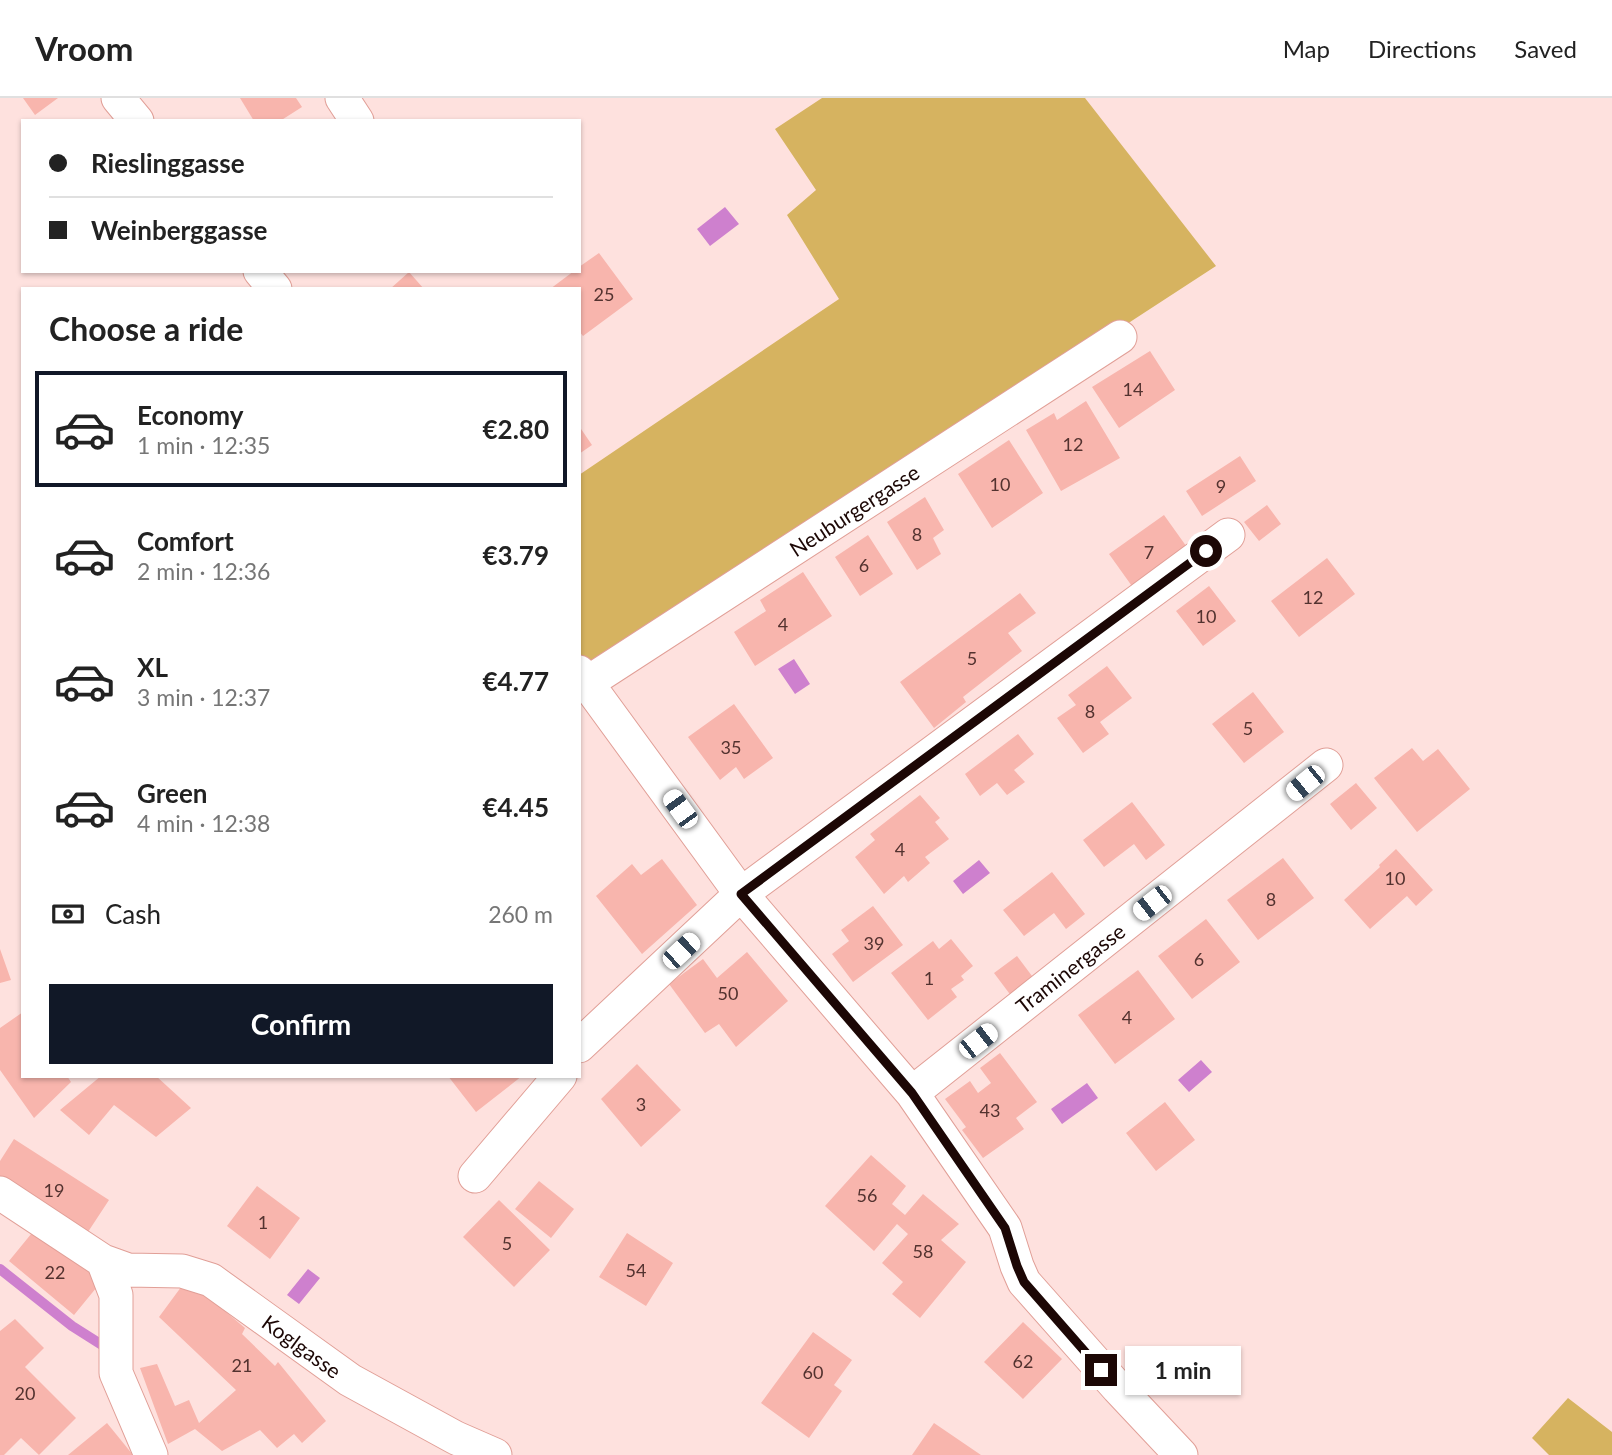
<!DOCTYPE html>
<meta charset="utf-8">
<style>
:root{--surface:#fff;--page:#f2f2f2;--text:#222;--muted:#767676;--line:#e0e0e0;--accent:#111827}
body{margin:0;font-family:Lato,sans-serif;background:var(--page);color:var(--text);height:100vh;display:flex;flex-direction:column;font-size:26px;white-space:nowrap}
*{box-sizing:border-box;margin:0}
p{font-size:23px;color:var(--muted)}
.icon{flex:none;width:38px;height:38px;fill:none;stroke:currentColor;stroke-width:2;stroke-linecap:round;stroke-linejoin:round}
.map{position:relative;flex:1;overflow:hidden}
.panel{position:absolute;left:21px;top:189px;width:560px;height:791px;display:flex;flex-direction:column;background:var(--surface);border-radius:0px;box-shadow:0 2px 5px #0004}
.panel>*{flex:none}
.banner{position:absolute;left:21px;top:21px;width:560px;height:154px;border-radius:0px;box-shadow:0 2px 5px #0004;display:grid;align-content:center;height:154px;padding:0 28px;background:var(--surface)}
.end{position:absolute;width:32px;height:32px;margin:-16px;border:9px solid #1c0705;background:#fff;box-shadow:0 0 0 4px #fff}
.from{border-radius:50%}
.bubble{position:absolute;height:49px;border-radius:0px;background:var(--surface);box-shadow:0 2px 5px #0004;font-size:23px;font-weight:700;line-height:49px;text-align:center}
.car{position:absolute;width:21px;height:42px;margin:-21px -10px;border-radius:9px;box-shadow:0 0 5px 2px #0007;background:linear-gradient(#fff 24%,#345 0 40%,#fff 0 76%,#345 0 86%,#fff 0)}
.banner b{display:flex;align-items:center;gap:24px;height:66px;font-size:26px}
.banner b+b{border-top:2px solid var(--line)}
.banner i{width:18px;height:18px;background:var(--text)}
ul{padding:0;list-style:none}
li{display:flex;align-items:center;gap:21px;height:116px;margin:0 14px 10px;padding:0 14px;border:4px solid transparent;border-radius:0px}
li div{flex:1}
li b{display:block;font-size:26px}
li em{font-style:normal;font-weight:700}
li.selected{border-color:var(--accent)}
li>.icon{width:63px;height:63px;stroke-width:1.5}
h2{padding:0 28px;font-size:32px;line-height:84px}
.pay{display:flex;align-items:center;gap:18px;height:77px;padding:0 28px;font-size:26px}
.pay p{margin-inline-start:auto}
.button{display:flex;gap:14px;margin-top:auto;padding:14px 28px}
.button a{flex:1;height:80px;border-radius:0px;background:var(--accent);color:#fff;font-size:28px;font-weight:700;line-height:80px;text-align:center}
header{display:flex;align-items:center;gap:42px;box-sizing:border-box;height:98px;padding:0 35px;background:var(--surface);border-bottom:2px solid var(--line)}
header strong{font-size:33px}
nav{display:flex;gap:38px;margin-inline-start:auto;font-size:24px}
.map>svg:first-child{display:block}
.green{fill:#d6b360}
.water{fill:#ce80ce}
.lines{fill:none;stroke-linecap:round;stroke-linejoin:round}
.stream{stroke:#ce80ce;stroke-width:10}
.building{fill:#f8b5ad}
.minor-casing{stroke:#e19f97;stroke-width:35}
.minor{stroke:#fff;stroke-width:33}
.route{stroke:#1c0705;stroke-width:9}
.labels{text-anchor:middle;dominant-baseline:central;stroke-width:5;stroke-linejoin:round;paint-order:stroke}
.number-label{font-size:18px;fill:#53322f}
.street-label{font-size:21px;fill:#1c0705;stroke:#fff}
</style>
<header>
<strong>Vroom</strong>
<nav><a>Map</a><a>Directions</a><a>Saved</a></nav>
</header>
<div class="map">
<svg width="1612" height="1357" viewBox="0 0 1612 1357">
<rect width="100%" height="100%" fill="#fee1de"/>
<path class="green" d="M822,0H1085L1216,168L592,574L579,555V377L839,201L787,117L816,92L775,31Z
M1568,1300L1612,1334V1357H1549L1532,1340Z"/>
<path class="water" d="M725,109L739,126L710,148L697,131Z
M794,561L810,586L795,596L778,571Z
M979,762L990,775L963,796L953,783Z
M1201,962L1212,974L1189,994L1178,982Z
M1087,985L1098,1000L1062,1026L1051,1011Z
M308,1171L320,1180L299,1206L287,1197Z"/>
<g class="lines">
<path class="stream" d="M0,1171L72,1228L102,1247"/>
</g>
<path class="building" d="M23,0H58L35,17Z
M240,0H296L302,9L280,23H254Z
M599,155L633,201L583,238L579,233V191H550L574,173H579V169Z
M409,174L424,191H390Z
M1150,253L1175,292L1119,330L1092,289Z
M1086,303L1120,360L1061,393L1026,332L1054,315L1057,322Z
M579,328L592,347L579,356Z
M1009,342L1043,395L992,430L958,376Z
M1240,358L1256,383L1202,418L1186,393Z
M925,399L944,432L933,440L941,456L917,472L887,424Z
M1267,407L1281,426L1259,443L1244,424Z
M1164,417L1189,452L1134,491L1109,456Z
M868,437L893,476L860,498L835,459Z
M1327,460L1355,496L1299,539L1271,503Z
M803,474L832,518L755,568L734,534L766,513L760,502Z
M1209,488L1236,523L1203,548L1176,513Z
M1020,495L1036,515L1008,535L1022,553L963,599L966,604L934,630L900,584Z
M1107,568L1132,600L1100,624L1109,636L1083,655L1057,620L1076,607L1068,597Z
M1253,594L1284,634L1244,665L1212,626Z
M734,606L773,660L744,681L736,669L720,682L688,639Z
M1018,636L1034,656L1014,672L1025,684L1007,697L997,685L980,698L965,676Z
M1412,650L1423,663L1438,651L1470,691L1417,734L1374,680Z
M1356,685L1377,710L1351,732L1330,706Z
M920,697L940,720L935,724L949,741L925,759L930,765L908,784L904,778L884,796L855,759L875,742L870,736Z
M1132,704L1165,747L1146,762L1134,746L1104,769L1083,742Z
M1396,751L1433,792L1416,808L1407,798L1370,831L1344,802L1380,769L1379,767Z
M1283,760L1314,800L1258,842L1227,802Z
M662,761L697,807L642,856L596,798L632,766L641,777Z
M1052,774L1085,816L1066,831L1054,815L1024,838L1003,812Z
M873,808L903,847L853,884L832,856L849,843L841,832Z
M1206,821L1240,864L1192,901L1158,858Z
M951,841L973,868L961,878L964,882L951,891L957,899L928,922L891,875L933,843L939,851Z
M0,851L11,882L0,885Z
M747,854L788,903L736,949L719,926L705,935L669,886L703,861L717,880Z
M1017,858L1035,882L1012,899L994,875Z
M1138,872L1175,921L1115,966L1078,917Z
M23,914V978H67L71,984L34,1020L0,972V930Z
M1000,955L1037,1004L1016,1020L1024,1031L983,1060L962,1032L966,1029L945,1001L970,983L978,995L991,985L980,970Z
M637,966L681,1012L641,1049L601,1001Z
M101,978H156L191,1010L156,1039L114,1007L89,1037L60,1012Z
M448,978H522L476,1014Z
M1165,1004L1195,1042L1156,1073L1126,1035Z
M14,1041L109,1102L86,1137L0,1082V1063Z
M871,1057L906,1088L892,1106L905,1117L923,1096L959,1126L941,1142L966,1164L920,1220L892,1196L903,1184L882,1165L908,1136L897,1126L874,1153L825,1108Z
M539,1083L574,1111L551,1140L515,1111Z
M257,1088L300,1120L270,1161L227,1128Z
M499,1102L550,1152L514,1189L463,1139Z
M36,1130L101,1184L74,1217L9,1163Z
M627,1135L673,1165L646,1208L599,1179Z
M187,1181L245,1230L242,1236L275,1268L278,1264L326,1323L302,1345L294,1336L277,1350L260,1332L222,1353L195,1331L168,1346L140,1270L157,1266L175,1308L189,1302L199,1325L236,1292L159,1219Z
M15,1221L44,1250L25,1269L76,1320L39,1357L21,1340L4,1357H0V1233Z
M1023,1224L1062,1261L1023,1301L984,1264Z
M813,1234L852,1262L834,1287L842,1293L809,1340L761,1305Z
M107,1325L133,1357H68Z
M934,1325L981,1357H912Z"/>
<g class="lines">
<defs>
<path id="minor" d="M118,0L137,23
M342,0L357,23
M260,173L275,191
M579,574L741,796L912,995L1005,1130L1017,1168L1024,1184L1118,1290L1181,1357
M587,585L1120,239
M579,948L741,796L1228,437
M912,995L1326,667
M475,1078L560,978
M0,1095L103,1163L128,1172L182,1173L211,1182L350,1282L456,1340L495,1357
M103,1163L116,1197V1275L151,1357"/>
</defs>
<use href="#minor" class="minor-casing"/>
<use href="#minor" class="minor"/>
</g>
<g class="lines">
<path class="route" d="M1101,1272L1024,1184L1017,1168L1005,1130L912,995L741,796L1206,453"/>
</g>
<g class="labels">
<g class="number-label">
<text x="604" y="196">25</text>
<text x="1133" y="291">14</text>
<text x="1073" y="346">12</text>
<text x="1000" y="386">10</text>
<text x="1221" y="388">9</text>
<text x="917" y="436">8</text>
<text x="1149" y="454">7</text>
<text x="864" y="467">6</text>
<text x="1313" y="499">12</text>
<text x="1206" y="518">10</text>
<text x="783" y="526">4</text>
<text x="972" y="560">5</text>
<text x="1090" y="613">8</text>
<text x="1248" y="630">5</text>
<text x="731" y="649">35</text>
<text x="900" y="751">4</text>
<text x="1395" y="780">10</text>
<text x="1271" y="801">8</text>
<text x="874" y="845">39</text>
<text x="1199" y="861">6</text>
<text x="929" y="880">1</text>
<text x="728" y="895">50</text>
<text x="1127" y="919">4</text>
<text x="641" y="1006">3</text>
<text x="990" y="1012">43</text>
<text x="54" y="1092">19</text>
<text x="867" y="1097">56</text>
<text x="263" y="1124">1</text>
<text x="507" y="1145">5</text>
<text x="923" y="1153">58</text>
<text x="636" y="1172">54</text>
<text x="55" y="1174">22</text>
<text x="1023" y="1263">62</text>
<text x="242" y="1267">21</text>
<text x="813" y="1274">60</text>
<text x="25" y="1295">20</text>
</g>
<g class="street-label">
<text transform="translate(854 412) rotate(-33)">Neuburgergasse</text>
<text transform="translate(1070 870) rotate(-38)">Traminergasse</text>
<text transform="translate(302 1248) rotate(36)">Koglgasse</text>
</g>
</g>
</svg>
<i class="end from" style="left:1206px;top:453px"></i>
<i class="end" style="left:1101px;top:1272px"></i>
<div class="bubble" style="left:1125px;top:1248px;width:116px">1 min</div>
<i class="car" style="left:1305px;top:685px;rotate:231deg"></i>
<i class="car" style="left:680px;top:711px;rotate:324deg"></i>
<i class="car" style="left:1152px;top:805px;rotate:232deg"></i>
<i class="car" style="left:681px;top:853px;rotate:47deg"></i>
<i class="car" style="left:978px;top:943px;rotate:52deg"></i>
<div class="banner">
<b><i class="from"></i>Rieslinggasse</b>
<b><i></i>Weinberggasse</b>
</div>
<section class="panel">
<h2>Choose a ride</h2>
<ul>
<li class="selected"><svg class="icon" aria-label="car" viewBox="0 0 24 24"><path d="M5 17H2v-5l4-1 3-4h7l3 4 3 1v5h-3M9 17h6M6 11h13"/><circle cx="7" cy="17" r="2"/><circle cx="17" cy="17" r="2"/></svg><div><b>Economy</b><p>1 min · 12:35</p></div><em>€2.80</em></li>
<li><svg class="icon" aria-label="car" viewBox="0 0 24 24"><path d="M5 17H2v-5l4-1 3-4h7l3 4 3 1v5h-3M9 17h6M6 11h13"/><circle cx="7" cy="17" r="2"/><circle cx="17" cy="17" r="2"/></svg><div><b>Comfort</b><p>2 min · 12:36</p></div><em>€3.79</em></li>
<li><svg class="icon" aria-label="car" viewBox="0 0 24 24"><path d="M5 17H2v-5l4-1 3-4h7l3 4 3 1v5h-3M9 17h6M6 11h13"/><circle cx="7" cy="17" r="2"/><circle cx="17" cy="17" r="2"/></svg><div><b>XL</b><p>3 min · 12:37</p></div><em>€4.77</em></li>
<li><svg class="icon" aria-label="car" viewBox="0 0 24 24"><path d="M5 17H2v-5l4-1 3-4h7l3 4 3 1v5h-3M9 17h6M6 11h13"/><circle cx="7" cy="17" r="2"/><circle cx="17" cy="17" r="2"/></svg><div><b>Green</b><p>4 min · 12:38</p></div><em>€4.45</em></li>
</ul>
<div class="pay"><svg class="icon" aria-label="cash" viewBox="0 0 24 24"><path d="M3 7h18v10H3z"/><circle cx="12" cy="12" r="2"/></svg>Cash<p>260 m</p></div>
<div class="button"><a>Confirm</a></div>
</section>
</div>
